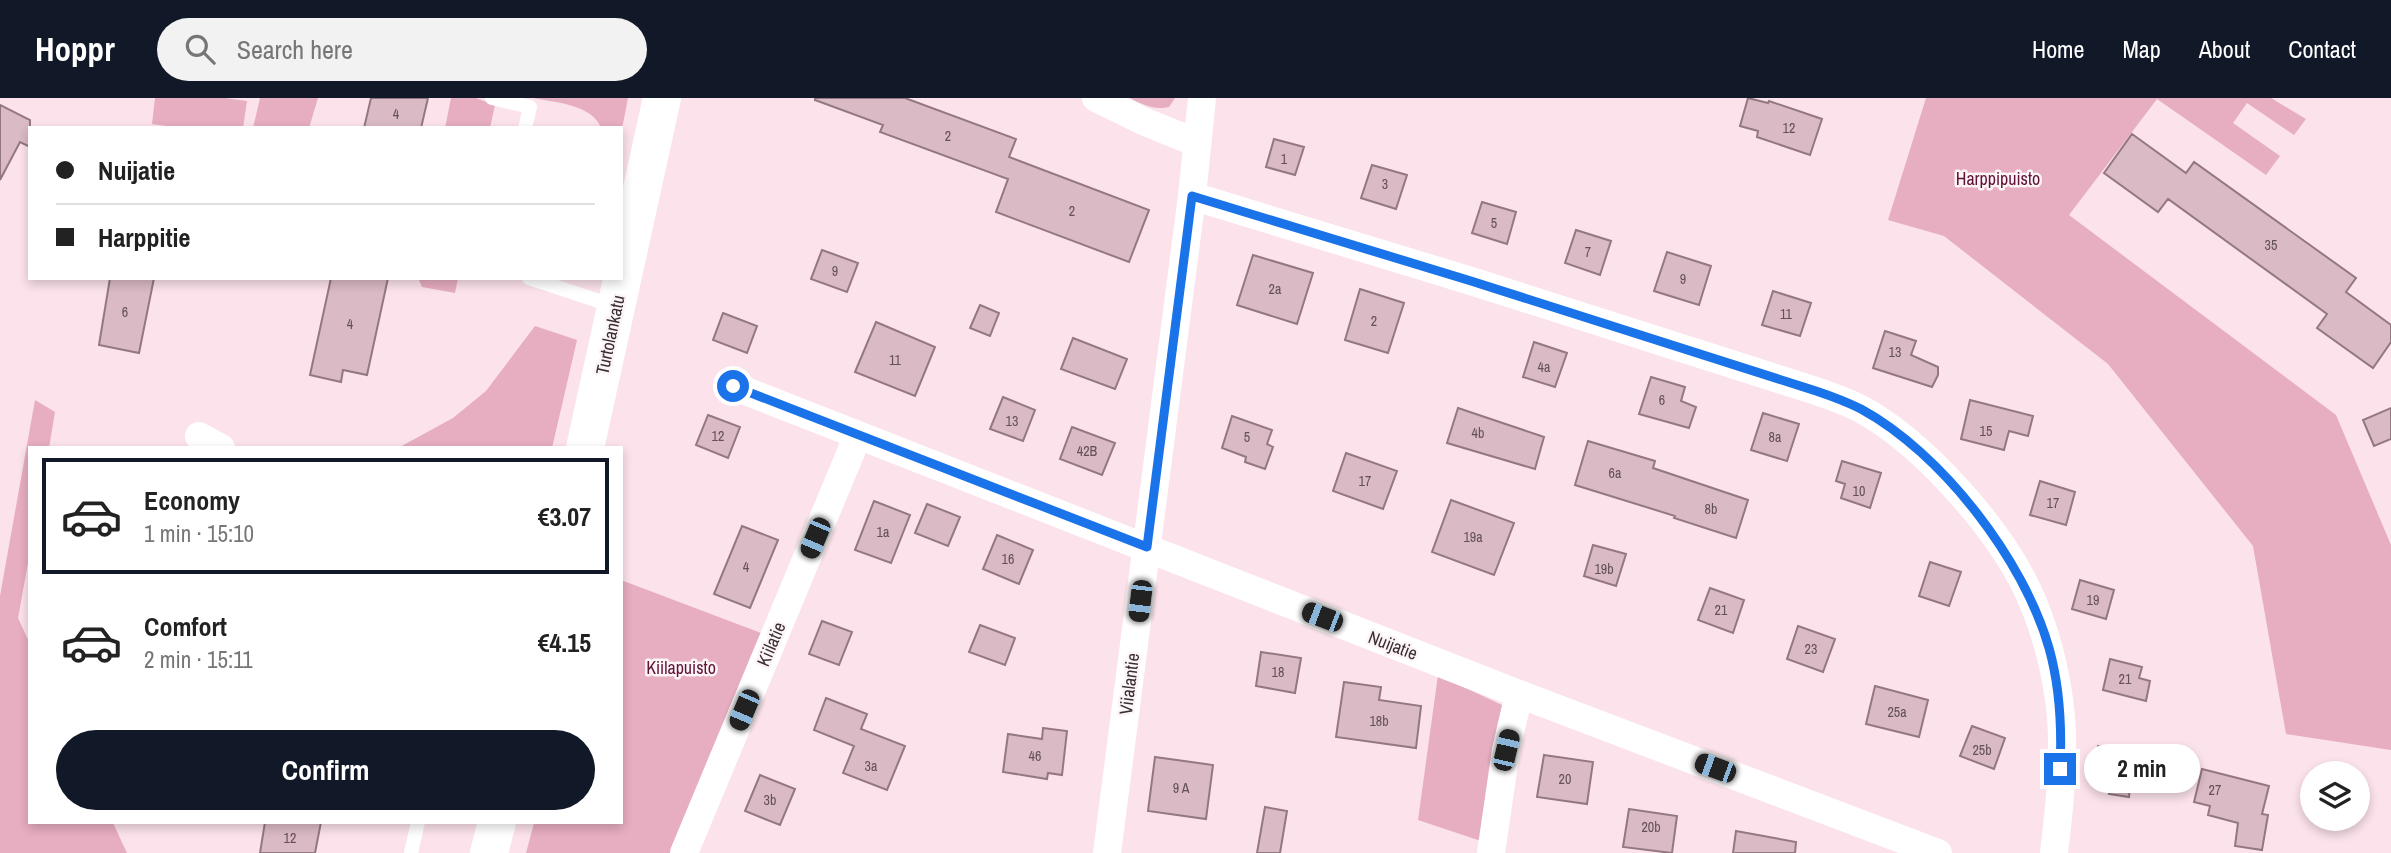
<!DOCTYPE html>
<meta charset="utf-8">
<style>
:root{--surface:#fff;--page:#f2f2f2;--text:#222;--muted:#767676;--line:#e0e0e0;--accent:#111827}
body{margin:0;font-family:"Archivo Narrow",sans-serif;background:var(--page);color:var(--text);height:100vh;display:flex;flex-direction:column;font-size:26px;white-space:nowrap}
*{box-sizing:border-box;margin:0}
p{font-size:23px;color:var(--muted)}
.icon{flex:none;width:38px;height:38px;fill:none;stroke:currentColor;stroke-width:2;stroke-linecap:round;stroke-linejoin:round}
.map{position:relative;flex:1;overflow:hidden}
.details{position:absolute;left:28px;top:348px;width:595px;height:378px;display:flex;flex-direction:column;background:var(--surface);border-radius:0px;box-shadow:0 4px 10px #0003}
.details>*{flex:none}
.top-card{position:absolute;left:28px;top:28px;width:595px;height:154px;border-radius:0px;box-shadow:0 4px 10px #0003;display:grid;align-content:center;height:154px;padding:0 28px;background:var(--surface)}
.tools{position:absolute;left:2300px;top:663px;display:grid;gap:14px}
.tools a{display:grid;place-items:center;width:70px;height:70px;border-radius:50%;background:var(--surface);box-shadow:0 4px 10px #0003;font-size:35px}
.end{position:absolute;width:32px;height:32px;margin:-16px;border:9px solid #1a73e8;background:#fff;box-shadow:0 0 0 4px #fff}
.from{border-radius:50%}
.bubble{position:absolute;height:49px;border-radius:24px;background:var(--surface);box-shadow:0 4px 10px #0003;font-size:23px;font-weight:700;line-height:49px;text-align:center}
.car{position:absolute;width:21px;height:42px;margin:-21px -10px;border-radius:9px;box-shadow:0 0 5px 2px #0007;background:linear-gradient(#222 24%,#8ab4d8 0 40%,#222 0 76%,#8ab4d8 0 86%,#222 0)}
.top-card b{display:flex;align-items:center;gap:24px;height:66px;font-size:26px}
.top-card b+b{border-top:2px solid var(--line)}
.top-card i{width:18px;height:18px;background:var(--text)}
ul{padding:12px 0 0;list-style:none}
li{display:flex;align-items:center;gap:21px;height:116px;margin:0 14px 10px;padding:0 14px;border:4px solid transparent;border-radius:0px}
li div{flex:1}
li b{display:block;font-size:26px}
li em{font-style:normal;font-weight:700}
li.on{border-color:var(--accent)}
li>.icon{width:63px;height:63px;stroke-width:1.5}
.primary-button{display:flex;gap:14px;margin-top:auto;padding:14px 28px}
.primary-button a{flex:1;height:80px;border-radius:42px;background:var(--accent);color:#fff;font-size:28px;font-weight:700;line-height:80px;text-align:center}
header{display:flex;align-items:center;gap:42px;box-sizing:border-box;height:98px;padding:0 35px;background:var(--accent);color:#fff}
header strong{font-size:33px}
nav{display:flex;gap:38px;margin-inline-start:auto;font-size:24px}
.search{width:490px;height:63px;background:var(--page);display:flex;align-items:center;gap:18px;box-sizing:border-box;padding:0 24px;border-radius:38px;color:var(--muted);font-size:26px}
.map>svg:first-child{display:block}
.green{fill:#e7adc0}
.building{fill:#dabac4;stroke:#947881;stroke-width:2}
.lines{fill:none;stroke-linecap:round;stroke-linejoin:round}
.lane{stroke:#fff;stroke-width:14}
.street{stroke:#fff;stroke-width:28}
.secondary{stroke:#fff;stroke-width:38}
.route{stroke:#1a73e8;stroke-width:9}
.labels{text-anchor:middle;dominant-baseline:central;stroke-width:5;stroke-linejoin:round;paint-order:stroke}
.number-label{font-size:14px;fill:#625156}
.park-label{font-size:18px;fill:#621137;stroke:#fcf5f7}
.street-label{font-size:18px;fill:#3a2e32;stroke:#fcf5f7}
</style>
<header>
<strong>Hoppr</strong>
<div class="search"><svg class="icon" aria-label="search" viewBox="0 0 24 24"><circle cx="10" cy="10" r="6"/><path d="M15 15l6 6"/></svg>Search here</div>
<nav><a>Home</a><a>Map</a><a>About</a><a>Contact</a></nav>
</header>
<div class="map">
<svg width="2391" height="755" viewBox="0 0 2391 755">
<rect width="100%" height="100%" fill="#fce2ea"/>
<path class="green" d="M155,0H225L247,3L243,30H181L152,26Z
M260,0H318L309,30H253Z
M451,0H476L495,7L490,30H445Z
M534,0H628L621,36V30H601C592,6 556,5 534,0Z
M1130,0H1175L1169,9C1154,12 1143,7 1130,0Z
M1926,0H2271L2306,21L2294,37L2247,5L2233,25L2280,58L2266,77L2157,1L2069,117L2336,317L2391,447V652L2286,636L2253,448L2108,266L1944,138L1888,122Z
M418,180H458L455,195L422,189Z
M535,228L577,242L552,350H398L453,320L486,293Z
M35,302L55,314L49,350H30V454L18,520L30,546V724L113,725L127,755H0V498Z
M621,482L761,535L670,755H526L534,725L621,724Z
M1438,577L1504,608L1484,744L1418,722Z"/>
<path class="building" d="M371,0H428L421,30H364Z
M815,0H905L1016,41L1009,59L1149,112L1129,164L996,114L1008,81L880,34L883,27L815,2Z
M1748,0L1768,5L1769,3L1822,21L1810,57L1757,39L1758,33L1740,28Z
M0,7L30,22V49L20,44L0,82Z
M2132,36L2186,75L2194,64L2356,180L2346,194L2391,227V244L2373,270L2317,230L2327,216L2168,101L2158,114L2104,75Z
M1274,41L1304,49L1295,77L1266,69Z
M1372,67L1407,77L1396,111L1361,100Z
M1482,104L1516,114L1507,146L1472,135Z
M1576,132L1611,143L1600,177L1565,165Z
M822,152L858,165L847,194L811,181Z
M1667,154L1711,168L1699,207L1654,193Z
M1253,157L1313,175L1297,226L1237,207Z
M110,180H154L139,255L99,247Z
M331,180H388L367,277L343,272L341,284L310,277Z
M1360,191L1404,205L1388,255L1345,242Z
M1773,193L1811,205L1800,238L1762,227Z
M980,207L999,215L990,238L970,230Z
M723,215L757,228L747,255L713,242Z
M876,224L935,249L915,298L855,274Z
M1885,233L1916,243L1911,257L1938,269V277L1932,289L1873,270Z
M1073,240L1127,261L1115,291L1061,271Z
M1534,244L1567,255L1555,289L1523,279Z
M1651,279L1685,289L1681,303L1696,309L1689,330L1639,316Z
M1003,299L1035,312L1023,343L990,331Z
M1970,302L2033,318L2028,338L2009,333L2004,352L1961,341Z
M1458,310L1544,339L1535,371L1447,345Z
M2391,310V341L2374,348L2363,322Z
M1763,315L1799,326L1787,363L1751,352Z
M708,317L740,329L728,360L696,347Z
M1232,318L1272,332L1267,346L1273,349L1265,371L1245,364L1246,359L1222,350Z
M1072,329L1115,345L1102,377L1060,361Z
M1588,343L1655,363L1653,370L1748,402L1736,440L1674,420L1675,418L1575,387Z
M1346,355L1397,373L1383,411L1333,393Z
M1842,363L1881,375L1870,410L1841,400L1845,386L1836,383Z
M2040,383L2075,394L2066,427L2030,417Z
M1451,402L1514,425L1494,477L1432,454Z
M874,403L910,417L891,465L855,452Z
M927,406L960,419L948,448L915,435Z
M742,428L778,442L750,510L714,496Z
M997,437L1033,452L1019,486L983,471Z
M1593,447L1626,456L1616,488L1584,478Z
M1930,464L1961,474L1949,508L1919,498Z
M2080,482L2114,492L2106,521L2072,511Z
M1710,490L1744,502L1733,535L1698,522Z
M822,523L852,534L839,567L809,556Z
M980,527L1015,540L1005,567L969,554Z
M1798,528L1835,541L1823,574L1787,561Z
M1261,554L1301,560L1295,595L1256,588Z
M2110,561L2142,569L2139,580L2150,583L2146,603L2103,592Z
M1344,584L1381,589L1379,602L1421,608L1416,650L1336,639Z
M1875,588L1928,602L1919,639L1866,626Z
M826,600L867,616L861,631L905,648L887,692L843,675L854,648L814,632Z
M1972,628L2005,640L1994,671L1960,658Z
M1043,630L1067,633L1062,677L1048,675L1047,681L1003,674L1008,636L1042,641Z
M2098,648L2163,657L2158,692L2130,688L2129,699L2109,696L2110,686L2092,683Z
M1544,657L1593,664L1587,706L1537,699Z
M1155,659L1213,667L1206,721L1148,713Z
M2202,671L2269,688L2262,716L2268,717L2262,752L2235,748L2238,725L2208,717L2210,708L2194,704Z
M760,677L795,691L780,727L745,713Z
M1265,709L1287,713L1280,755H1257Z
M1629,711L1677,718L1672,755L1623,749Z
M265,724H321L315,755H260Z
M1736,733L1796,744L1795,755H1733Z"/>
<g class="lines">
<path class="lane" d="M492,0L530,9L525,30
M529,180L614,208
M411,755L418,724"/>
<path class="street" d="M1096,0L1143,23L1197,45
M1192,98L1471,183L1816,293C1831,298 1847,304 1861,311C1920,343 1989,420 2021,479C2041,517 2053,559 2059,601C2066,651 2060,705 2054,755
M733,288L1519,596L1938,755
M199,338L221,350
M684,755L858,337
M1107,755L1192,98L1202,0
M1491,755L1506,652L1519,596"/>
<path class="secondary" d="M585,350L662,0
M489,755L497,724"/>
</g>
<g class="lines">
<path class="route" d="M733,288L1147,449L1192,98L1471,183L1816,293C1831,298 1847,304 1861,311C1942,355 2024,462 2049,550C2060,589 2062,631 2060,671"/>
</g>
<g class="labels">
<g class="number-label">
<text x="396" y="16">4</text>
<text x="1789" y="30">12</text>
<text x="948" y="38">2</text>
<text x="1284" y="61">1</text>
<text x="1385" y="86">3</text>
<text x="1072" y="113">2</text>
<text x="1494" y="125">5</text>
<text x="2271" y="147">35</text>
<text x="1588" y="154">7</text>
<text x="835" y="173">9</text>
<text x="1683" y="181">9</text>
<text x="1275" y="191">2a</text>
<text x="125" y="214">6</text>
<text x="1786" y="216">11</text>
<text x="1374" y="223">2</text>
<text x="350" y="226">4</text>
<text x="1895" y="254">13</text>
<text x="895" y="262">11</text>
<text x="1544" y="269">4a</text>
<text x="1662" y="302">6</text>
<text x="1012" y="323">13</text>
<text x="1986" y="333">15</text>
<text x="1478" y="335">4b</text>
<text x="718" y="338">12</text>
<text x="1247" y="339">5</text>
<text x="1775" y="339">8a</text>
<text x="1087" y="353">42B</text>
<text x="1615" y="375">6a</text>
<text x="1365" y="383">17</text>
<text x="1859" y="393">10</text>
<text x="2053" y="405">17</text>
<text x="1711" y="411">8b</text>
<text x="883" y="434">1a</text>
<text x="1473" y="439">19a</text>
<text x="1008" y="461">16</text>
<text x="746" y="469">4</text>
<text x="1604" y="471">19b</text>
<text x="2093" y="502">19</text>
<text x="1721" y="512">21</text>
<text x="1811" y="551">23</text>
<text x="1278" y="574">18</text>
<text x="2125" y="581">21</text>
<text x="1897" y="614">25a</text>
<text x="1379" y="623">18b</text>
<text x="1982" y="652">25b</text>
<text x="1035" y="658">46</text>
<text x="871" y="668">3a</text>
<text x="1565" y="681">20</text>
<text x="1181" y="690">9 A</text>
<text x="2215" y="692">27</text>
<text x="770" y="702">3b</text>
<text x="1651" y="729">20b</text>
<text x="290" y="740">12</text>
</g>
<g class="park-label">
<text x="1998" y="80">Harppipuisto</text>
<text x="681" y="569">Kiilapuisto</text>
</g>
<g class="street-label">
<text transform="translate(610 237) rotate(-78)">Turtolankatu</text>
<text transform="translate(771 546) rotate(-67)">Kiilatie</text>
<text transform="translate(1393 547) rotate(21)">Nuijatie</text>
<text transform="translate(1129 586) rotate(-83)">Viialantie</text>
</g>
</g>
</svg>
<div class="tools">
<a><svg class="icon" aria-label="layers" viewBox="0 0 24 24"><path d="M12 4l9 5-9 5-9-5zM3 14l9 5 9-5"/></svg></a>
</div>
<i class="end from" style="left:733px;top:288px"></i>
<i class="end" style="left:2060px;top:671px"></i>
<div class="bubble" style="left:2084px;top:646px;width:116px">2 min</div>
<i class="car" style="left:815px;top:440px;rotate:203deg"></i>
<i class="car" style="left:1140px;top:503px;rotate:187deg"></i>
<i class="car" style="left:1322px;top:519px;rotate:291deg"></i>
<i class="car" style="left:744px;top:612px;rotate:203deg"></i>
<i class="car" style="left:1506px;top:652px;rotate:13deg"></i>
<i class="car" style="left:1715px;top:670px;rotate:290deg"></i>
<div class="top-card">
<b><i class="from"></i>Nuijatie</b>
<b><i></i>Harppitie</b>
</div>
<section class="details">
<ul>
<li class="on"><svg class="icon" aria-label="car" viewBox="0 0 24 24"><path d="M5 17H2v-5l4-1 3-4h7l3 4 3 1v5h-3M9 17h6M6 11h13"/><circle cx="7" cy="17" r="2"/><circle cx="17" cy="17" r="2"/></svg><div><b>Economy</b><p>1 min · 15:10</p></div><em>€3.07</em></li>
<li><svg class="icon" aria-label="car" viewBox="0 0 24 24"><path d="M5 17H2v-5l4-1 3-4h7l3 4 3 1v5h-3M9 17h6M6 11h13"/><circle cx="7" cy="17" r="2"/><circle cx="17" cy="17" r="2"/></svg><div><b>Comfort</b><p>2 min · 15:11</p></div><em>€4.15</em></li>
</ul>
<div class="primary-button"><a>Confirm</a></div>
</section>
</div>
